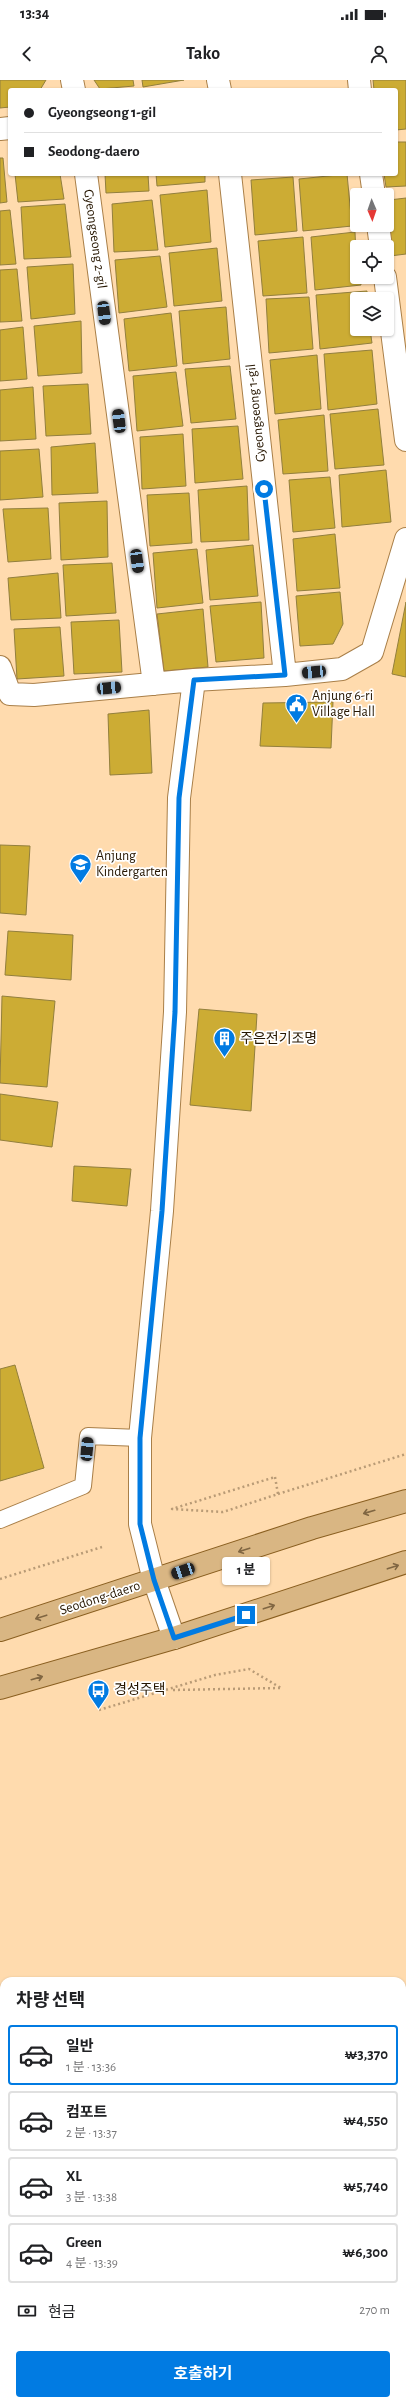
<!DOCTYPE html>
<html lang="ko">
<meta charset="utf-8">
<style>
:root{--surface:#fff;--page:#f2f2f2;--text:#202124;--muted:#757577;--line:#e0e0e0;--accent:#017be2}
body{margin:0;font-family:"Alegreya Sans","Noto Sans KR",sans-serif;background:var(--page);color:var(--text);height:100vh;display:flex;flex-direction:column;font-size:15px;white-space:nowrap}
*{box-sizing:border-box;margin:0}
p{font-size:13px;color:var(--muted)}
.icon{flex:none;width:22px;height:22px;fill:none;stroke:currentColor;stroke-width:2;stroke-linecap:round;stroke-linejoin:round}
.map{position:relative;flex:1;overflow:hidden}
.drawer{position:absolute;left:0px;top:1897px;width:406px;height:428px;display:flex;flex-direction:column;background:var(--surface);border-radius:12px 12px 0 0;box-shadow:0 1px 3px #0004}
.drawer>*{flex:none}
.guide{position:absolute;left:8px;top:8px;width:390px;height:88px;border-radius:4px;box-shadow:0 1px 3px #0004;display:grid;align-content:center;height:88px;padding:0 16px;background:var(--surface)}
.needle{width:26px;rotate:178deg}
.fabs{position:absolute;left:350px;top:108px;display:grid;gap:8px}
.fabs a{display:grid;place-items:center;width:44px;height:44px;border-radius:4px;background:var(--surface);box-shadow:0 1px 3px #0004;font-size:20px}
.end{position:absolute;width:18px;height:18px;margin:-9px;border:5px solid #017be2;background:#fff;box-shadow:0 0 0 2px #fff}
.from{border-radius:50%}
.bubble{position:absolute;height:28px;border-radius:4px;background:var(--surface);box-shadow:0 1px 3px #0004;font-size:13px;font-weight:700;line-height:28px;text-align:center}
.car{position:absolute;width:12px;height:24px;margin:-12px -6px;border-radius:5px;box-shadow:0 0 3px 1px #0007;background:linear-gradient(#222 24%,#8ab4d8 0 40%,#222 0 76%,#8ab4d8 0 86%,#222 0)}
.guide b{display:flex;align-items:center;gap:14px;height:38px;font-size:15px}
.guide b+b{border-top:1px solid var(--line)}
.guide i{width:10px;height:10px;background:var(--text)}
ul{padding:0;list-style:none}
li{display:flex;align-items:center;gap:12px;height:60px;margin:0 8px 6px;padding:0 8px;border:2px solid var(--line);border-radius:4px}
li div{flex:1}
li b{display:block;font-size:15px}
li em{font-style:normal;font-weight:700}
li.on{border-color:var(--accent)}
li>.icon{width:36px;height:36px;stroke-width:1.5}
h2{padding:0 16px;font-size:18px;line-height:48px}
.pay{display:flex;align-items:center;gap:10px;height:44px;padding:0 16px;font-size:15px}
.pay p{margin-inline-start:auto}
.button{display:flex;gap:8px;margin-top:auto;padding:8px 16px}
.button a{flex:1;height:46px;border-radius:4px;background:var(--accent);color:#fff;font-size:16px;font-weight:700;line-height:46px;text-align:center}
.status{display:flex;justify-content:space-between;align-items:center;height:28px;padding:0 20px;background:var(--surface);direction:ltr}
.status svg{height:11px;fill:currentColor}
header{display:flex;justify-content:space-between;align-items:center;height:52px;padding:0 16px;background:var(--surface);font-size:18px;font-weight:700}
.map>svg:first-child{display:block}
.building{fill:#ccac34;stroke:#927f3d}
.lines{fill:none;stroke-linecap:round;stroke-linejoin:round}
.lane-casing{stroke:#a97f48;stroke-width:18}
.street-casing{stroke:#a97f48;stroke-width:24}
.primary-casing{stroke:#8a5f20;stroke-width:24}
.path{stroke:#b99b76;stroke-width:2.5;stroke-dasharray:2 3;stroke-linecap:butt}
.lane{stroke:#fff;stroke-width:16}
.street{stroke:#fff;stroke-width:22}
.primary{stroke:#d9b683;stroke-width:22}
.oneway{stroke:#806642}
.route{stroke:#017be2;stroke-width:5}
.labels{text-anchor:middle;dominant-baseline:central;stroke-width:3.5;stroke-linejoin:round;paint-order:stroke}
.street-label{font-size:14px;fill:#271702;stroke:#fff}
.poi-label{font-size:14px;fill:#271702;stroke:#fff;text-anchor:start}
</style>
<div class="status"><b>13:34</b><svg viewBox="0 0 49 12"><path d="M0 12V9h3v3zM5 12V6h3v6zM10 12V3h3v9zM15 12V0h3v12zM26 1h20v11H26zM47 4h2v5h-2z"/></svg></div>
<header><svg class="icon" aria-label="back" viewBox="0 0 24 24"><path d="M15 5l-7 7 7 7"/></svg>Tako<svg class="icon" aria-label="person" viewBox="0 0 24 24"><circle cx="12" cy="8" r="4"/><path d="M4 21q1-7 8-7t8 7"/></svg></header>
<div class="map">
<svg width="406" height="2325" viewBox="0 0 406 2325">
<rect width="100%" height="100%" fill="#ffdbae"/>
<path class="building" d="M0,0H46L40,10H10V27L0,28Z
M94,0H133L134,6L100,9Z
M142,0H184L143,7Z
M373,0H406V49L396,50V10H374Z
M396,62H406V106L386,107L384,94H396Z
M0,78H3L7,122L0,123Z
M15,94H60L64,119L18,122Z
M105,94H148L149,111L106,113Z
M156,94H205V102L157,106Z
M347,94L352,146L303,151L299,99Z
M293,97L297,151L255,155L251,100Z
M207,110L211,162L165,167L160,115Z
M406,118V174L390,176L389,120Z
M152,120L158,170L114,172L112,124Z
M65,124L71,177L24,179L21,127Z
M10,130L16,184L0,185V131Z
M355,152L357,197H360L361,205L315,210L311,157Z
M303,157L307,213L263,216L258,161Z
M217,168L222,221L174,226L169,173Z
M160,176L167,227L119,233L115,180Z
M73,184L75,234L31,239L27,187Z
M17,189L22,241L0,242V190Z
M367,211V219H357V249H370L372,263L320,269L316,215Z
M309,217L313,269L269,273L266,219Z
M226,227L230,279L183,284L179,231Z
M171,233L177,286L129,291L124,239Z
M81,241L82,293L38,296L34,246Z
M23,247L27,299L0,301V250Z
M372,270L377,324L328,330L324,274Z
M317,275L321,329L275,334L270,280Z
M230,286L236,339L191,343L185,289Z
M176,292L183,346L137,351L133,296Z
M88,304L91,354L46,356L43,306Z
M33,307L36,359L0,361V310Z
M378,329L384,385L335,389L330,334Z
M324,335L328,391L283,394L278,340Z
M238,346L243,399L195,403L192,349Z
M183,354L186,406L142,409L140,357Z
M95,363L98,413L52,415L51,367Z
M39,369L43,417L0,420V371Z
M386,390L391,442L342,447L339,395Z
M330,397L335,448L293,452L289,400Z
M247,406L249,460L201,462L198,410Z
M189,413L192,463L150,466L147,415Z
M107,421L108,477L61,480L59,423Z
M48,428L51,479L8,482L3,429Z
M335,454L340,508L297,511L293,459Z
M253,465L258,516L210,520L206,470Z
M197,469L203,523L157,528L153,473Z
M112,483L116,533L66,536L63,485Z
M58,493L61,538L11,540L8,498Z
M340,512L343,544L333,564L300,566L296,516Z
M261,522L264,578L216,582L210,526Z
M406,522V597L392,594Z
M203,529L208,587L164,591L157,534Z
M119,540L122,592L74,594L71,542Z
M60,547L64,596L17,599L14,549Z
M333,622L331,668L260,666L263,623Z
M149,630L152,693L110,695L108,634Z
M0,765L30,766L26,835L0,833Z
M8,851L73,855L71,900L5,895Z
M2,916L55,921L47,1007L0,1003Z
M199,929L257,934L251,1031L190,1025Z
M0,1014L58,1022L52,1067L0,1060Z
M74,1086L131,1089L127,1126L72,1121Z
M15,1285L44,1388L0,1401V1289Z
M0,2139L4,2144V2150L0,2153Z
M4,2191V2216L0,2211V2194Z
M87,2321H142L145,2325H91Z"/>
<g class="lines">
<defs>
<path id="lane" d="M0,1440L83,1406L88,1356L140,1358"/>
<path id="street" d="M72,0L74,10
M218,0L220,10
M359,0L360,10
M0,49L10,48
M86,94L154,604
M371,94L374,115
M378,145L381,167
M385,197L406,360
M0,587L10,614L34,615L194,600
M285,595L342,589L372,572L406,459
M174,1558L154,1500L140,1444V1358L162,1131L175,932L179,718L194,600L285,595L230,94"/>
<path id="primary" d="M0,1550L312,1448L406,1421
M0,1608L174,1558L406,1482"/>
</defs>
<use href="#lane" class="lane-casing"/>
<use href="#street" class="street-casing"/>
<use href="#primary" class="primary-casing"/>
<path class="path" d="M275,1397L278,1414L223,1432L172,1429Z
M278,1414L406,1374
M0,1499L102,1467
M173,1610L280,1608
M99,1630L215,1595L249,1589L281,1608"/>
<use href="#lane" class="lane"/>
<use href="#street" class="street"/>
<use href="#primary" class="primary"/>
</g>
<defs><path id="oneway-shaft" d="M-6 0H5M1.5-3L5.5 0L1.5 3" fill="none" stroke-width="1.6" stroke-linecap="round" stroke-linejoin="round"/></defs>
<g class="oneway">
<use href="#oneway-shaft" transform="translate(369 1432) rotate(164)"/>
<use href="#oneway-shaft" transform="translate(244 1470) rotate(162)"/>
<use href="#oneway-shaft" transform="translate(393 1487) rotate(-18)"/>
<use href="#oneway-shaft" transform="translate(269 1527) rotate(-18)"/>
<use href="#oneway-shaft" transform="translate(41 1537) rotate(162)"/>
<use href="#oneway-shaft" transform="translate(37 1598) rotate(-16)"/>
</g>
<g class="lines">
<path class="route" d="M246,1535L174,1558L154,1500L140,1444V1358L162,1131L175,932L179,718L194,600L285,595L264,409"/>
</g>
<defs>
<symbol id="civic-pin" viewBox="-11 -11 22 30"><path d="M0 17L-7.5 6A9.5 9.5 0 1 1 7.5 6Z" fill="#017be2" stroke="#fff"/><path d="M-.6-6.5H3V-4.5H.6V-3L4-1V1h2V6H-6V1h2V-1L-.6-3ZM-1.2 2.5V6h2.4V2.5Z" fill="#fff"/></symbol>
<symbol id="school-pin" viewBox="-11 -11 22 30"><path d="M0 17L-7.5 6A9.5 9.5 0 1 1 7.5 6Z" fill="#017be2" stroke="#fff"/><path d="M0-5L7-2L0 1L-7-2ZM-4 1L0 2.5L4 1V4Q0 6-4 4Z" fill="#fff"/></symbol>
<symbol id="building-pin" viewBox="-11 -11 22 30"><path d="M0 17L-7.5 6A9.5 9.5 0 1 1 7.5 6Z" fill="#017be2" stroke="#fff"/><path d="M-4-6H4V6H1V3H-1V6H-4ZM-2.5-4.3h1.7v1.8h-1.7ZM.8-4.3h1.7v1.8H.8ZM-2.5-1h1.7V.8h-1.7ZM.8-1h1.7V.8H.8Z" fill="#fff"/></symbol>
<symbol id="bus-pin" viewBox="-11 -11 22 30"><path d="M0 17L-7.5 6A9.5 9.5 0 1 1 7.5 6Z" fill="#017be2" stroke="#fff"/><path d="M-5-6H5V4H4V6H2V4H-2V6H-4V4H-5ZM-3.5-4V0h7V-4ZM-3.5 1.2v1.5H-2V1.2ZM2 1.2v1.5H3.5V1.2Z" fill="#fff"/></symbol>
</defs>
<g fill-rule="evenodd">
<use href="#civic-pin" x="284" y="612" width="25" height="34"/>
<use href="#school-pin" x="68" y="772" width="25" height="34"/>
<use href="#building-pin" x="212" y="946" width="25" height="34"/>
<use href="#bus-pin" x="86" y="1598" width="25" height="34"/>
</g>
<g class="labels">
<g class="street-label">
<text transform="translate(95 159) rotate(82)">Gyeongseong 2-gil</text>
<text transform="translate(256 333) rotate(-96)">Gyeongseong 1-gil</text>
<text transform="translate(100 1518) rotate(-18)">Seodong-daero</text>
</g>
<g class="poi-label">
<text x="312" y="616">Anjung 6-ri<tspan x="312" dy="16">Village Hall</tspan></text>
<text x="96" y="776">Anjung<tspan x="96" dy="16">Kindergarten</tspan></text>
<text x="240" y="959">주은전기조명</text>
<text x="114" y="1610">경성주택</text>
</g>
</g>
</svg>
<div class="fabs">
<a><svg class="needle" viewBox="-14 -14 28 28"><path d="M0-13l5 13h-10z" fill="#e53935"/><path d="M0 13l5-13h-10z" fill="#757577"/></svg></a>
<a><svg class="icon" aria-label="locate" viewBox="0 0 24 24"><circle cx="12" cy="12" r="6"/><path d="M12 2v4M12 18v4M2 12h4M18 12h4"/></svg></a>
<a><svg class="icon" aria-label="layers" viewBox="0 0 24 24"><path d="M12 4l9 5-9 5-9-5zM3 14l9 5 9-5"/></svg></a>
</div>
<i class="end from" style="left:264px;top:409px"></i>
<i class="end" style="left:246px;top:1535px"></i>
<div class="bubble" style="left:222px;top:1477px;width:48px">1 분</div>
<i class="car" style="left:104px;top:233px;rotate:173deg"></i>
<i class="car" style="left:119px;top:341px;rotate:353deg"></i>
<i class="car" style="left:137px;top:481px;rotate:172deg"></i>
<i class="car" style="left:314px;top:592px;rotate:265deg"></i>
<i class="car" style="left:109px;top:608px;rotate:85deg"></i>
<i class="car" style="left:87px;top:1369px;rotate:5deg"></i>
<i class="car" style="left:183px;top:1491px;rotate:251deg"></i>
<div class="guide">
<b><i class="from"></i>Gyeongseong 1-gil</b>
<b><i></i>Seodong-daero</b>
</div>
<section class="drawer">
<h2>차량 선택</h2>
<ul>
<li class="on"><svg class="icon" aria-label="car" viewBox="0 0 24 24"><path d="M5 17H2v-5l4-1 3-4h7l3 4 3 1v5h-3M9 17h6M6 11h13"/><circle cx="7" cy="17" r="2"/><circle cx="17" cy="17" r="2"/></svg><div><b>일반</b><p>1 분 · 13:36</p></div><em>₩3,370</em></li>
<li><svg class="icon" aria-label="car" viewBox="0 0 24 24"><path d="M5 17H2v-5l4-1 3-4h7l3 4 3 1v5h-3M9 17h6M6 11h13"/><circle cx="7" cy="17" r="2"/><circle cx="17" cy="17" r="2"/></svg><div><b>컴포트</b><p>2 분 · 13:37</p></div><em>₩4,550</em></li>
<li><svg class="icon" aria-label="car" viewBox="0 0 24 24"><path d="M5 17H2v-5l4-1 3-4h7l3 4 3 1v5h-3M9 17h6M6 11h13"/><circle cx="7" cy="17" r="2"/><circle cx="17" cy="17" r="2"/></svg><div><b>XL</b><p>3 분 · 13:38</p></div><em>₩5,740</em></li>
<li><svg class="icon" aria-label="car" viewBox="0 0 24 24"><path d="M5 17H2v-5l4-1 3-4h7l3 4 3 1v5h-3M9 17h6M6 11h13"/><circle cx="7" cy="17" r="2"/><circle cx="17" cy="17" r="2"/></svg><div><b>Green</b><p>4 분 · 13:39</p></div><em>₩6,300</em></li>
</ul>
<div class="pay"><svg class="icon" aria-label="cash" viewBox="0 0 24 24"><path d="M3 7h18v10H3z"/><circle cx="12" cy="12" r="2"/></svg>현금<p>270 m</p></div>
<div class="button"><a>호출하기</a></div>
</section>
</div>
